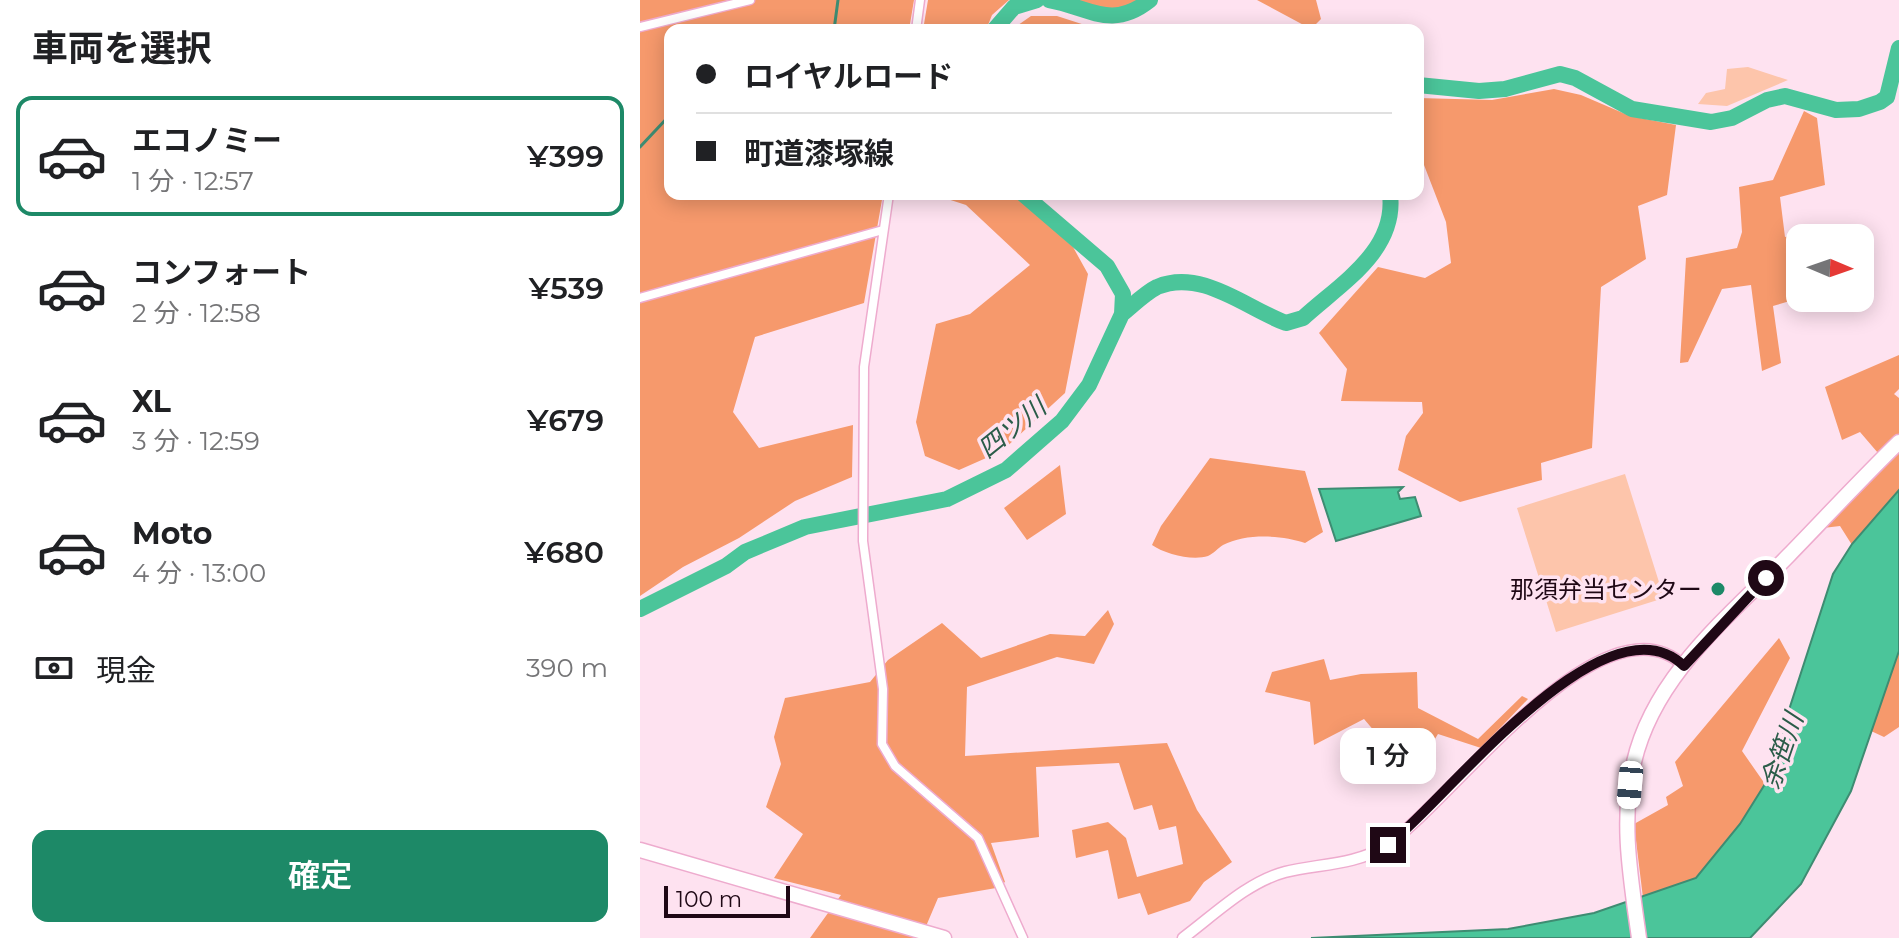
<!DOCTYPE html>
<html lang="ja">
<meta charset="utf-8">
<style>
:root{--surface:#fff;--page:#f6f6f6;--text:#202124;--muted:#757577;--line:#e0e0e0;--accent:#1d8967}
body{margin:0;font-family:Montserrat,"Noto Sans JP",sans-serif;background:var(--page);color:var(--text);height:100vh;display:flex;flex-direction:column;font-size:30px;white-space:nowrap}
*{box-sizing:border-box;margin:0}
p{font-size:26px;color:var(--muted)}
.icon{flex:none;width:44px;height:44px;fill:none;stroke:currentColor;stroke-width:2;stroke-linecap:round;stroke-linejoin:round}
.map{position:relative;flex:1;overflow:hidden}
.drawer{display:flex;flex-direction:column;background:var(--surface);width:640px}
.drawer>*{flex:none}
.top-card{position:absolute;left:24px;top:24px;width:760px;height:176px;border-radius:16px;box-shadow:0 4px 20px #0003;display:grid;align-content:center;height:176px;padding:0 32px;background:var(--surface)}
.needle{width:52px;rotate:92deg}
.controls{position:absolute;left:1146px;top:224px;display:grid;gap:16px}
.controls a{display:grid;place-items:center;width:88px;height:88px;border-radius:16px;background:var(--surface);box-shadow:0 4px 20px #0003;font-size:40px}
.scale{position:absolute;left:24px;bottom:20px;width:126px;box-sizing:border-box;padding-left:8px;border:4px solid #1f0815;border-top:0;font-size:22px;line-height:28px;white-space:nowrap;color:#1f0815;-webkit-text-stroke:6px #fee2f0;paint-order:stroke}
.end{position:absolute;width:36px;height:36px;margin:-18px;border:10px solid #1f0815;background:#fff;box-shadow:0 0 0 4px #fff}
.from{border-radius:50%}
.bubble{position:absolute;height:56px;border-radius:16px;background:var(--surface);box-shadow:0 4px 20px #0003;font-size:26px;font-weight:600;line-height:56px;text-align:center}
.car{position:absolute;width:24px;height:48px;margin:-24px -12px;border-radius:10px;box-shadow:0 0 6px 2px #0007;background:linear-gradient(#fff 24%,#345 0 40%,#fff 0 76%,#345 0 86%,#fff 0)}
.top-card b{display:flex;align-items:center;gap:28px;height:76px;font-size:30px}
.top-card b+b{border-top:2px solid var(--line)}
.top-card i{width:20px;height:20px;background:var(--text)}
ul{padding:0;list-style:none}
li{display:flex;align-items:center;gap:24px;height:120px;margin:0 16px 12px;padding:0 16px;border:4px solid transparent;border-radius:16px}
li div{flex:1}
li b{display:block;font-size:30px}
li em{font-style:normal;font-weight:600}
li.on{border-color:var(--accent)}
li>.icon{width:72px;height:72px;stroke-width:1.5}
h2{padding:0 32px;font-size:36px;line-height:96px}
.pay{display:flex;align-items:center;gap:20px;height:88px;padding:0 32px;font-size:30px}
.pay p{margin-inline-start:auto}
.button{display:flex;gap:16px;margin-top:auto;padding:16px 32px}
.button a{flex:1;height:92px;border-radius:16px;background:var(--accent);color:#fff;font-size:32px;font-weight:600;line-height:92px;text-align:center}
main{display:flex;flex:1;min-height:0}
.map>svg:first-child{display:block}
.green{fill:#fdc5ab}
.forest{fill:#f6996c}
.water{fill:#4bc59a;stroke:#3e8c72;stroke-width:2}
.lines{fill:none;stroke-linecap:round;stroke-linejoin:round}
.stream{stroke:#3e8c72;stroke-width:3}
.river{stroke:#4bc59a;stroke-width:16}
.minor-casing{stroke:#eeabce;stroke-width:11}
.tertiary-casing{stroke:#eeabce;stroke-width:13}
.primary-casing{stroke:#eeabce;stroke-width:17}
.trunk-casing{stroke:#eeabce;stroke-width:17}
.minor{stroke:#fff;stroke-width:8}
.tertiary{stroke:#fff;stroke-width:10}
.primary{stroke:#fff;stroke-width:14}
.trunk{stroke:#fff;stroke-width:14}
.route{stroke:#1f0815;stroke-width:10}
.poi-dot{fill:#1d8967;stroke:#fee2f0;stroke-width:3}
.labels{text-anchor:middle;dominant-baseline:central;stroke-width:7;stroke-linejoin:round;paint-order:stroke}
.poi-label{font-size:24px;fill:#1f0815;stroke:#fee2f0;text-anchor:end}
.water-label{font-size:26px;font-style:italic;fill:#2b5c49;stroke:#fee2f0}
</style>
<main>
<section class="drawer">
<h2>車両を選択</h2>
<ul>
<li class="on"><svg class="icon" aria-label="car" viewBox="0 0 24 24"><path d="M5 17H2v-5l4-1 3-4h7l3 4 3 1v5h-3M9 17h6M6 11h13"/><circle cx="7" cy="17" r="2"/><circle cx="17" cy="17" r="2"/></svg><div><b>エコノミー</b><p>1 分 · 12:57</p></div><em>¥399</em></li>
<li><svg class="icon" aria-label="car" viewBox="0 0 24 24"><path d="M5 17H2v-5l4-1 3-4h7l3 4 3 1v5h-3M9 17h6M6 11h13"/><circle cx="7" cy="17" r="2"/><circle cx="17" cy="17" r="2"/></svg><div><b>コンフォート</b><p>2 分 · 12:58</p></div><em>¥539</em></li>
<li><svg class="icon" aria-label="car" viewBox="0 0 24 24"><path d="M5 17H2v-5l4-1 3-4h7l3 4 3 1v5h-3M9 17h6M6 11h13"/><circle cx="7" cy="17" r="2"/><circle cx="17" cy="17" r="2"/></svg><div><b>XL</b><p>3 分 · 12:59</p></div><em>¥679</em></li>
<li><svg class="icon" aria-label="car" viewBox="0 0 24 24"><path d="M5 17H2v-5l4-1 3-4h7l3 4 3 1v5h-3M9 17h6M6 11h13"/><circle cx="7" cy="17" r="2"/><circle cx="17" cy="17" r="2"/></svg><div><b>Moto</b><p>4 分 · 13:00</p></div><em>¥680</em></li>
</ul>
<div class="pay"><svg class="icon" aria-label="cash" viewBox="0 0 24 24"><path d="M3 7h18v10H3z"/><circle cx="12" cy="12" r="2"/></svg>現金<p>390 m</p></div>
<div class="button"><a>確定</a></div>
</section>
<div class="map">
<svg width="1259" height="938" viewBox="0 0 1259 938">
<rect width="100%" height="100%" fill="#fee2f0"/>
<path class="green" d="M1108,67L1148,80L1087,106L1058,104L1066,93L1085,89L1087,69Z
M985,474L1024,598L916,632L877,508Z"/>
<path class="forest" d="M0,0H274L269,30H30V194H243L224,303L115,337L93,412L119,448L213,425L212,477L155,501L99,538L43,567L0,596Z
M288,0H369L352,15L346,30H283Z
M432,0H499C477,15 455,12 432,0Z
M617,0H676L681,19L671,29Z
M391,16H417L451,27L491,25L496,30H371Z
M914,89L941,95L990,116L1036,125L1027,195L998,206L1006,259L961,287L952,448L901,463L902,480L820,502L758,470L766,436L783,413L782,402L701,401L707,369L679,333L738,267L785,278L811,263L806,222L784,165L778,162V98L852,100Z
M1164,111L1177,118L1185,185L1140,197L1145,237L1181,228L1182,238H1160V298L1133,306L1141,363L1122,371L1111,285L1082,289L1048,362L1040,363L1046,258L1097,248L1102,232L1099,187L1133,180Z
M292,194H374L433,247L448,274L425,393L362,451L319,470L285,456L276,422L296,324L330,314L390,265L326,205Z
M1259,355V389L1254,394L1259,398V435L1238,453L1220,432L1202,440L1185,387Z
M1259,452V490L1212,545L1200,526L1183,528Z
M570,458L665,471L683,532L665,543C642,535 606,533 583,545C578,548 573,554 568,556C552,561 525,554 512,545L521,526Z
M420,465L426,514L387,540L364,508Z
M468,610L474,624L454,664L417,657L327,687L325,756L527,743L557,810L592,862L564,882L550,901L508,915L500,893L478,899L468,850L436,858L432,830L468,822L486,838L497,877L543,864L536,826L519,830L512,805L494,810L479,763L396,767L399,837L351,843L365,882L356,888L298,898L281,938H170L201,895L134,878L163,834L126,807L141,764L134,737L145,698L230,682L248,660L302,623L341,658L410,634L445,636Z
M1139,638L1150,658L1102,751L1125,784L1100,824L1056,878L1003,898L994,824L1028,805L1026,797L1043,786L1035,762Z
M1259,651V727L1244,737L1231,731Z
M684,659L690,680L721,674L777,672L778,708L838,739L882,696L888,699L841,748L798,734L767,784L735,764L747,746L724,719L674,745L670,702L625,692L632,672Z"/>
<path class="water" d="M763,487L758,492L760,499L775,497L781,516L696,541L679,489Z
M1259,490V651L1211,791L1161,884L1110,938H671L868,929L954,913L1056,878L1100,824L1125,784L1193,574L1212,544Z"/>
<g class="lines">
<path class="stream" d="M194,30L198,0
M0,147L30,115"/>
<path class="river" d="M409,0C449,7 471,31 510,0
M354,30L374,7L397,0
M778,85L839,91L865,89L920,74L935,78L992,109L1071,122L1092,118L1127,100L1145,96L1196,110L1219,109L1240,102L1247,97L1259,48
M482,314C492,306 505,293 517,287C562,268 607,309 646,323L663,318C700,284 757,251 750,194
M0,609L86,566L105,552L165,527L307,499L366,470L422,421L449,385L482,314L483,294L467,266L383,194"/>
<defs>
<path id="minor" d="M0,27L110,0
M276,30L280,0
M249,194L224,367L223,541L243,689L242,744L255,766L338,838L383,938
M0,298L243,230"/>
<path id="tertiary" d="M543,938C574,915 607,882 645,872C677,864 715,865 744,847C806,809 963,587 1044,666"/>
<path id="primary" d="M999,938C991,880 980,821 994,762C1014,676 1088,617 1148,556C1185,518 1221,479 1259,442"/>
<path id="trunk" d="M0,850L304,938"/>
</defs>
<use href="#minor" class="minor-casing"/>
<use href="#tertiary" class="tertiary-casing"/>
<use href="#primary" class="primary-casing"/>
<use href="#trunk" class="trunk-casing"/>
<use href="#minor" class="minor"/>
<use href="#tertiary" class="tertiary"/>
<use href="#primary" class="primary"/>
<use href="#trunk" class="trunk"/>
</g>
<g class="lines">
<path class="route" d="M748,845C805,801 966,590 1044,666L1126,578"/>
</g>
<circle class="poi-dot" cx="1078" cy="589" r="8"/>
<g class="labels">
<g class="poi-label">
<text x="1062" y="589">那須弁当センター</text>
</g>
<g class="water-label">
<text transform="translate(372 428) rotate(-39)">四ツ川</text>
<text transform="translate(1142 751) rotate(-71)">余笹川</text>
</g>
</g>
</svg>
<div class="controls">
<a><svg class="needle" viewBox="-14 -14 28 28"><path d="M0-13l5 13h-10z" fill="#e53935"/><path d="M0 13l5-13h-10z" fill="#757577"/></svg></a>
</div>
<div class="scale">100 m</div>
<i class="end from" style="left:1126px;top:578px"></i>
<i class="end" style="left:748px;top:845px"></i>
<div class="bubble" style="left:700px;top:728px;width:96px">1 分</div>
<i class="car" style="left:990px;top:785px;rotate:185deg"></i>
<div class="top-card">
<b><i class="from"></i>ロイヤルロード</b>
<b><i></i>町道漆塚線</b>
</div>
</div>
</main>
